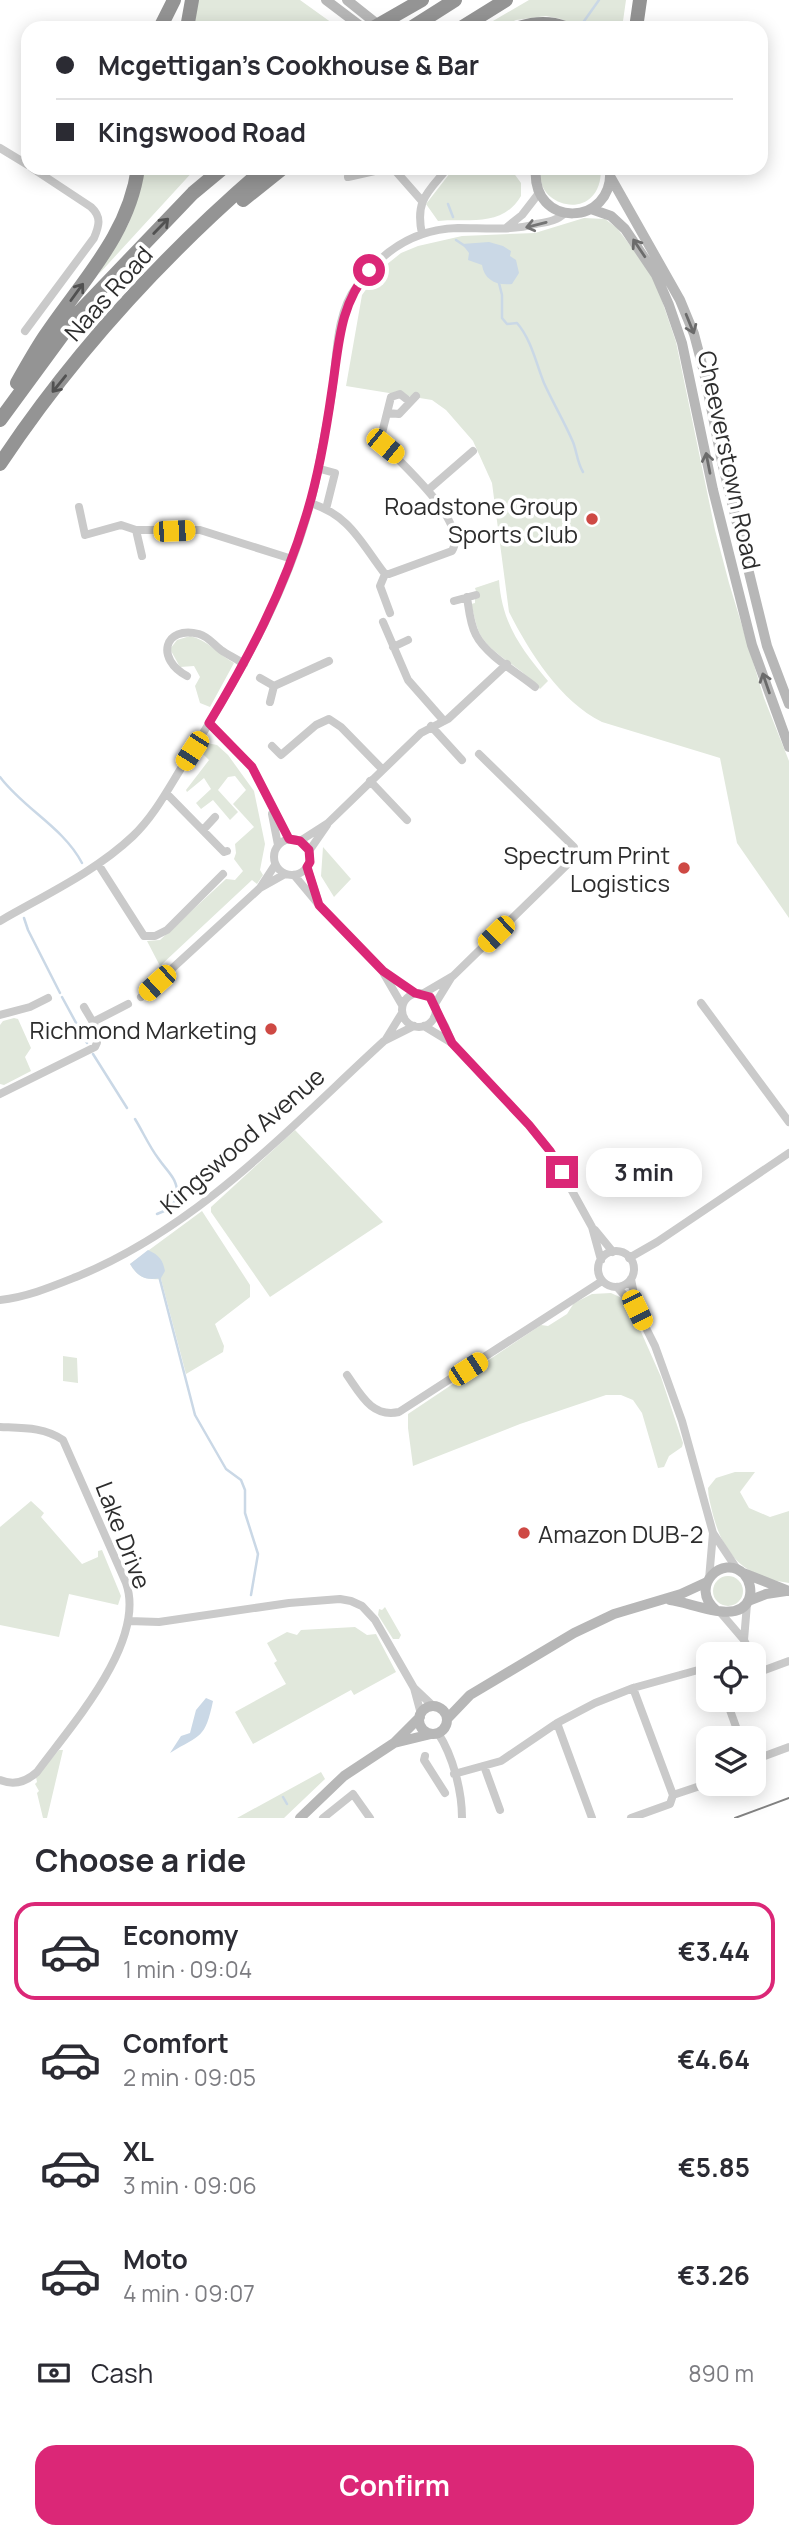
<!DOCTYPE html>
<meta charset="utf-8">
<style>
:root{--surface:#fff;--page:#f7f7f7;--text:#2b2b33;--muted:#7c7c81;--line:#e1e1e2;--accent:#db2777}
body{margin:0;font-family:Manrope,sans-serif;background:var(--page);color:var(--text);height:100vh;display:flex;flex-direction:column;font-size:26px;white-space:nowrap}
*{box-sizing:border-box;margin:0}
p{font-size:23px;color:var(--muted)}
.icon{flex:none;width:38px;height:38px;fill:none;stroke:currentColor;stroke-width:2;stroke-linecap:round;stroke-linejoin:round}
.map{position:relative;height:1818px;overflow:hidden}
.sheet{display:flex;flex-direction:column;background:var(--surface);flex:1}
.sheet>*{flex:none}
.guide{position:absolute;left:21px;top:21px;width:747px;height:154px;border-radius:21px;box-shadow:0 4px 18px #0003;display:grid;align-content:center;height:154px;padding:0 35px;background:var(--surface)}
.fabs{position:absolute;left:696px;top:1642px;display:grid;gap:14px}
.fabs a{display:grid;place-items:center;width:70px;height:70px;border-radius:14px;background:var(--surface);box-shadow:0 4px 18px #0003;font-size:35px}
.end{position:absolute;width:32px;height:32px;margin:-16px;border:9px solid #db2777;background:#fff;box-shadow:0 0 0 4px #fff}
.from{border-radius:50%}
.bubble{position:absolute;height:49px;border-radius:21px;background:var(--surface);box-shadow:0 4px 18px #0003;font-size:23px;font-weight:700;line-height:49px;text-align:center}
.car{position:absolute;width:21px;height:42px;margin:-21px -10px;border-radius:9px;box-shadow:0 0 5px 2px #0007;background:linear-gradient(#f5c518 24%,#345 0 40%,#f5c518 0 76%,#345 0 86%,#f5c518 0)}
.guide b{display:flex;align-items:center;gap:24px;height:66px;font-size:26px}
.guide b+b{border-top:2px solid var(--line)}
.guide i{width:18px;height:18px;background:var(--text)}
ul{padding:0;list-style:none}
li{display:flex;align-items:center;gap:21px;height:98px;margin:0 14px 10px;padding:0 21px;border:4px solid transparent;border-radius:21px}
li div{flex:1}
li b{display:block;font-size:26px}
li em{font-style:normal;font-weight:700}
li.on{border-color:var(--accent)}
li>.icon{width:63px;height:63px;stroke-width:1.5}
h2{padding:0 35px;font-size:32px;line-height:84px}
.pay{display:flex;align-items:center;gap:18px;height:77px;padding:0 35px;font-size:26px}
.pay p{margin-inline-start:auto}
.primary-button{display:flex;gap:14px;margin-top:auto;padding:14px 35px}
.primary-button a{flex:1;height:80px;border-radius:21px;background:var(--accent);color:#fff;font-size:28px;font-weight:700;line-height:80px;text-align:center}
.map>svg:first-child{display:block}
.green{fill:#e1e8dc}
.water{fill:#cad8e6}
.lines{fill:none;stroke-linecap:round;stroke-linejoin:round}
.stream{stroke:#cad8e6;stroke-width:2.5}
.street{stroke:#cacaca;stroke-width:8}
.secondary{stroke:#b7b7b7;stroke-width:10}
.highway{stroke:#949494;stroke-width:14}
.tram{stroke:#828282;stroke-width:2}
.oneway{stroke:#747474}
.oneway2{stroke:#515151}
.oneway3{stroke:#6b6b6b}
.route{stroke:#db2777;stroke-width:9}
.poi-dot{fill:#ce4944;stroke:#fff;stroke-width:2.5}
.labels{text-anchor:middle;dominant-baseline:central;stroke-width:7;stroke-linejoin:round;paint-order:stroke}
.street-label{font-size:24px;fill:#2d2d2d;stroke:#fff}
.poi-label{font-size:24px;fill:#2d2d2d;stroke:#fff;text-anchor:end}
</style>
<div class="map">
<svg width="789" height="1818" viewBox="0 0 789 1818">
<rect width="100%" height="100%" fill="#fff"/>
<path class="green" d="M198,0H300L339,28H192Z
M529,0H626L622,28H580L561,19L546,16L516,20L499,28H481Z
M142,168H196L98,275L129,223Z
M454,168H510L521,183V196C502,228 469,218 438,221L426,204Z
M542,168H601C602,226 530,207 542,168Z
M584,218L605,219L617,228L639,257L655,280L676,342L715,530L729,583L764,698L789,761V918L737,843L720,758L602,722C560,701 530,653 509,612L492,483L473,441L446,410L432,400L346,386L362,295L381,269L401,253L418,246L462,236L535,233Z
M499,580C502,624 521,648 548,681L540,689C523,668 488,653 479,632C475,623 474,613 471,604L475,603V599L478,598L475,588Z
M190,636C208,640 218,654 234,663L210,707L200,703L195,686L200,677L194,666L180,667L170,649L177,640Z
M207,743L217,745L228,755L254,791L265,844L260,870L263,875L257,884L252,880L160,966L147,941L160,940L226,879L235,880L243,871L234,859L236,853L235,844L254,827L233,804L246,790L235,776L228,777L218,790L238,812L230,820L213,800L201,809L196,803L211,789L204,778L187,792L186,790L209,760L200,751Z
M323,847L351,879L334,897L321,876Z
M14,1018L18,1019L31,1048L25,1057L31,1071L4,1085L0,1084V1025L3,1021Z
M295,1130L383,1222L270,1297L211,1212V1207Z
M202,1211L250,1285V1297L215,1324L224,1346L223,1352L186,1374L161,1279C145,1280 138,1277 130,1264Z
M611,1293L622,1298L630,1307L661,1377L683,1443L682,1447L669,1456L664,1467L658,1468L642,1413L633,1400L621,1395H606L520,1424L413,1466L408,1428V1414L541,1325L548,1326L567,1314L574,1303L592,1294Z
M63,1356L77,1358L78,1383L63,1381Z
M735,1472H755L740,1492L749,1508L770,1517L789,1511V1583C746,1578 724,1556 713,1515C711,1506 708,1497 708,1488L716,1478Z
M31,1501L44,1513L41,1517L82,1564L98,1557V1551L102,1550L121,1596L118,1605L69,1594L59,1637L0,1625V1527Z
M713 1591a15 15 0 1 1 30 0a15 15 0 1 1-30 0Z
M385,1607L401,1635L399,1639H393L378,1615L379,1609L382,1610Z
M355,1627L367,1635L376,1634L396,1672L354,1695L351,1690L253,1744L235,1712L286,1684L274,1663L277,1661L267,1643L287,1632L297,1635L301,1630Z
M59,1750H63L47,1818H43L37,1793L39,1791L35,1784L37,1782L36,1777Z
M321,1772L325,1779L284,1818H237Z"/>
<path class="water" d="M489,242L503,246L511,251L510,256L516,260L519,273L512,284C497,286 484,280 482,265L468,260L469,253L462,244Z
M148,1250C159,1255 163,1260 165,1271L161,1278C145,1281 138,1277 130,1264Z
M206,1698L213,1701C205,1739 201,1734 170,1753L181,1736L190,1733L196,1710Z"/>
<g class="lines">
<path class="stream" d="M582,24L599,0
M448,204L453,217
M456,240L465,246
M499,283L502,295V318L507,324L517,323C531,339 536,363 544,383C553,403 564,421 573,442C577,452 577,462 583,472
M0,777C24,809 63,827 82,863
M24,918L28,930L60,993
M62,997L87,1043
M93,1054L127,1108
M135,1119C143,1132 149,1146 158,1158C169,1174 177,1177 178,1197L169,1209L157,1214
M159,1276L195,1415L226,1469L241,1480L245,1490V1513L258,1554L251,1595
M283,1797L287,1804"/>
<path class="street" d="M0,148L28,165
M393,168L422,201
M348,177L388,168
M507,227L522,215L539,193
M422,234C415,201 427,193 446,170
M25,331L94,238C99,226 102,217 91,207L32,168
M387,413L399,414L416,396
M324,470L335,473L326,509
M428,490L473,451
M310,503C350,515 361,543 385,574H389L452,551C470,522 398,461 380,441L391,397L400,394L410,402
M79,507L85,535L121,525L136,530H200L292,559
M136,530L142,556
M385,574L380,586L390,613
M467,597C469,610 470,624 476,635C486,655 518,673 535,687
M454,601L476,595
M383,622L408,680L444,721
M393,647L408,640
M187,676C155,659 164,625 199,634C209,637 213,644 221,650C228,655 237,659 244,664
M260,678L274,686
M270,702L274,686L329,661
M209,723L252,767L289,839
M431,726L462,760
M272,746L281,755L316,725L329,719L341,727L382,769
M370,781L407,820
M166,793L224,852L227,851
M272,814L278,845
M203,830L215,817
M274 857a18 18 0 1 1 36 0a18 18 0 1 1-36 0Z
M300,841L328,823L421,733L448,719L507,664
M309,851L327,825
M98,864L144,936H155L167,930L223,874
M307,867L318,901
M294,875L319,905L383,971L415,993
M260,888L275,865
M0,921C45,895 95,872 133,836C155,815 169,787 185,762C242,672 297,577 318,471C322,445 328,419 332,393C337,359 335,314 357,286C381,252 414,229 458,228C484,228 511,231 536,224C547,222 557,221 565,213
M384,974L402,1005
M424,993L453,976L574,858V847L479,754
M402 1010a17 17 0 1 1 34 0a17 17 0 1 1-34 0Z
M141,997L260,888L285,874
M701,1003L789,1122
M435,1004L451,978
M436,1011L445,1026L452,1043
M0,1015L30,1007L48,998
M93,1022L128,1004
M424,1026L452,1043L529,1125L550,1151L592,1227L601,1260
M386,1039L402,1013
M0,1094L95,1047C103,1034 91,1020 84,1007
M595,1230L613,1252
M598 1269a18 18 0 1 1 36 0a18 18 0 1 1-36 0Z
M629,1258L657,1242L789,1153
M631,1279L637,1310L655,1346L682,1421L713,1533L737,1569
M617,1287L635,1307
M0,1300C27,1297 51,1287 76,1277C199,1227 289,1128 384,1041L414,1026
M347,1375C361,1395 372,1418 399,1412L602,1281
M0,1427C23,1428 44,1427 63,1440L126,1583C147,1642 70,1727 37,1772C26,1782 14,1786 0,1780
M709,1579L713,1533
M720,1612L744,1640
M129,1621L159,1622L289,1603L340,1599L351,1601L362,1606L375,1620L414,1688L421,1714
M743,1654L748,1648L744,1640L747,1604
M754,1674L789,1661
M414,1688L433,1706
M633,1688L673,1795
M726,1699L740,1738
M557,1723L592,1818
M438,1733C453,1756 462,1791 462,1818
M425,1756L424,1760L445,1793
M754,1760L789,1747
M484,1766L500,1810
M454,1774L501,1761L557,1723L595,1703L633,1688L709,1667
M323,1818L353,1794L370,1818
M631,1818L670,1804L673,1795L709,1783"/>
<path class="secondary" d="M326,0L363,28
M347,0L382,28
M536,168C530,229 615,228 610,168
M611,178L680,300L694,334L704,372L722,462L767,646L789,704
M591,209L611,216L625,229L656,275L669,305L682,343L713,490L752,645L789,747
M743,1573L789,1591
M670,1600C691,1602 739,1626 749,1599C752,1591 750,1581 744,1574C723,1553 688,1587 716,1610
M748,1601L766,1594L786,1591
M419 1720a14 14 0 1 1 28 0a14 14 0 1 1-28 0Z
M447,1719L470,1695L574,1633L614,1614L681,1594L707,1582
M394,1743L431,1734
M300,1818L344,1776L394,1743L420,1717"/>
<path class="highway" d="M160,28L174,0
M187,28L192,0
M373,28L422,0
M411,28L455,0
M461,28L506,0
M519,28C535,23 549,22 565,28
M636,28L640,0
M243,200L283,168
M17,383C26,367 35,351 45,336C81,282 129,235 138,168
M0,420L80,311L193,193L223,168
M0,464C73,354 166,253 265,168"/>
<path class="tram" d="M735,1818L789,1798"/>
</g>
<defs><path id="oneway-shaft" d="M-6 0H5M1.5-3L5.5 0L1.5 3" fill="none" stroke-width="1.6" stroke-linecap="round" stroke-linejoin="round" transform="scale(1.75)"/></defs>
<use class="oneway" href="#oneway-shaft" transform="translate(536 225) rotate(166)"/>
<g class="oneway2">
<use href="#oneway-shaft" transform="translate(161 226) rotate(-46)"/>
<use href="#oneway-shaft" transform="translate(77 292) rotate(-54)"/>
<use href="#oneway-shaft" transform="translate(59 384) rotate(129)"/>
</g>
<g class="oneway3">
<use href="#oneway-shaft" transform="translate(639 248) rotate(-124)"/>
<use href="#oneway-shaft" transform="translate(690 324) rotate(68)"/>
<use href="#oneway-shaft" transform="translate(708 463) rotate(-101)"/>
<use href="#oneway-shaft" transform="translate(766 683) rotate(-109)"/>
</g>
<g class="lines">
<path class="route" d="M369,270C339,306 339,345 332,390C326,432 319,475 306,516C284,590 249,657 209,723L252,767L289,839L300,841L309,850L310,862L307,867L319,905L383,971L415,993L430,997L452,1043L529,1125L550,1151L562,1172"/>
</g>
<g class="poi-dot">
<circle cx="592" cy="519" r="7"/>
<circle cx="684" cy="868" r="7"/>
<circle cx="271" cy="1029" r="7"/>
<circle cx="524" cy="1533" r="7"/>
</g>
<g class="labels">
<g class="street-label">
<text transform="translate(108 293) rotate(-48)">Naas Road</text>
<text transform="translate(730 460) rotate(78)">Cheeverstown Road</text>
<text transform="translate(242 1140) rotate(-41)">Kingswood Avenue</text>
<text transform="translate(124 1535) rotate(69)">Lake Drive</text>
</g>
<g class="poi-label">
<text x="578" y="505">Roadstone Group<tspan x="578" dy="28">Sports Club</tspan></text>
<text x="670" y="854">Spectrum Print<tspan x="670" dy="28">Logistics</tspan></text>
<text x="257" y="1029">Richmond Marketing</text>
<text x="538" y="1533" text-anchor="start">Amazon DUB-2</text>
</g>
</g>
</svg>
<div class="fabs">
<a><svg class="icon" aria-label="locate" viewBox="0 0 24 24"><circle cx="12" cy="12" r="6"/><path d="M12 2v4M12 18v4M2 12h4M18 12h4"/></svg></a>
<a><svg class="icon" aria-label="layers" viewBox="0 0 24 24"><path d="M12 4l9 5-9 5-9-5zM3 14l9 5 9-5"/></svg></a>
</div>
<i class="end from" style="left:369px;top:270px"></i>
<i class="end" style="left:562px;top:1172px"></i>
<div class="bubble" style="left:586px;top:1148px;width:116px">3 min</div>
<i class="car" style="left:385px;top:446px;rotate:129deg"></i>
<i class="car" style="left:174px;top:531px;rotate:88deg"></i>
<i class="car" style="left:192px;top:751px;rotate:213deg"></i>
<i class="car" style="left:496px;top:934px;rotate:226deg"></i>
<i class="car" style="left:157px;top:983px;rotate:228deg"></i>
<i class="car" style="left:637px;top:1310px;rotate:154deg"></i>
<i class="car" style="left:468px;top:1369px;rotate:57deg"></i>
<div class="guide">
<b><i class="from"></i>Mcgettigan's Cookhouse &amp; Bar</b>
<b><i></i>Kingswood Road</b>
</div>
</div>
<section class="sheet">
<h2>Choose a ride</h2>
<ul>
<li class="on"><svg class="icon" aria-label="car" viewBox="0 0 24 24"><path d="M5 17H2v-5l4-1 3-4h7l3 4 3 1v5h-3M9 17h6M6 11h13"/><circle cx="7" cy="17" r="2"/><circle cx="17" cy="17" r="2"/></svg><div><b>Economy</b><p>1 min · 09:04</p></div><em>€3.44</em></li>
<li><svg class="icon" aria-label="car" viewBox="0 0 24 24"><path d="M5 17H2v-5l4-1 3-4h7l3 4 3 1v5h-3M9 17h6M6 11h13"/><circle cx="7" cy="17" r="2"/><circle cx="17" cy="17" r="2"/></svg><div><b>Comfort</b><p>2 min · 09:05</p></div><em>€4.64</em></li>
<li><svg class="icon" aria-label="car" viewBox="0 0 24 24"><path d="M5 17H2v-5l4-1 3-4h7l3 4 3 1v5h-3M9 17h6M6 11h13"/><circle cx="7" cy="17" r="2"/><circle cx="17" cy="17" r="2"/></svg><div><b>XL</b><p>3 min · 09:06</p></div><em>€5.85</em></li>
<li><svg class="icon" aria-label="car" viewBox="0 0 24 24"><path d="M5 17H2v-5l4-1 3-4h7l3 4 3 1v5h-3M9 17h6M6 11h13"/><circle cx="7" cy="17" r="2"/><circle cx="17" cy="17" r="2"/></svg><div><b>Moto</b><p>4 min · 09:07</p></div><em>€3.26</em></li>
</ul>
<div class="pay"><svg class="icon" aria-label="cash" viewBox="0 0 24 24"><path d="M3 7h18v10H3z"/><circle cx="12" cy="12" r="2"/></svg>Cash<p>890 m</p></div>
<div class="primary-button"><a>Confirm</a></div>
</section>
